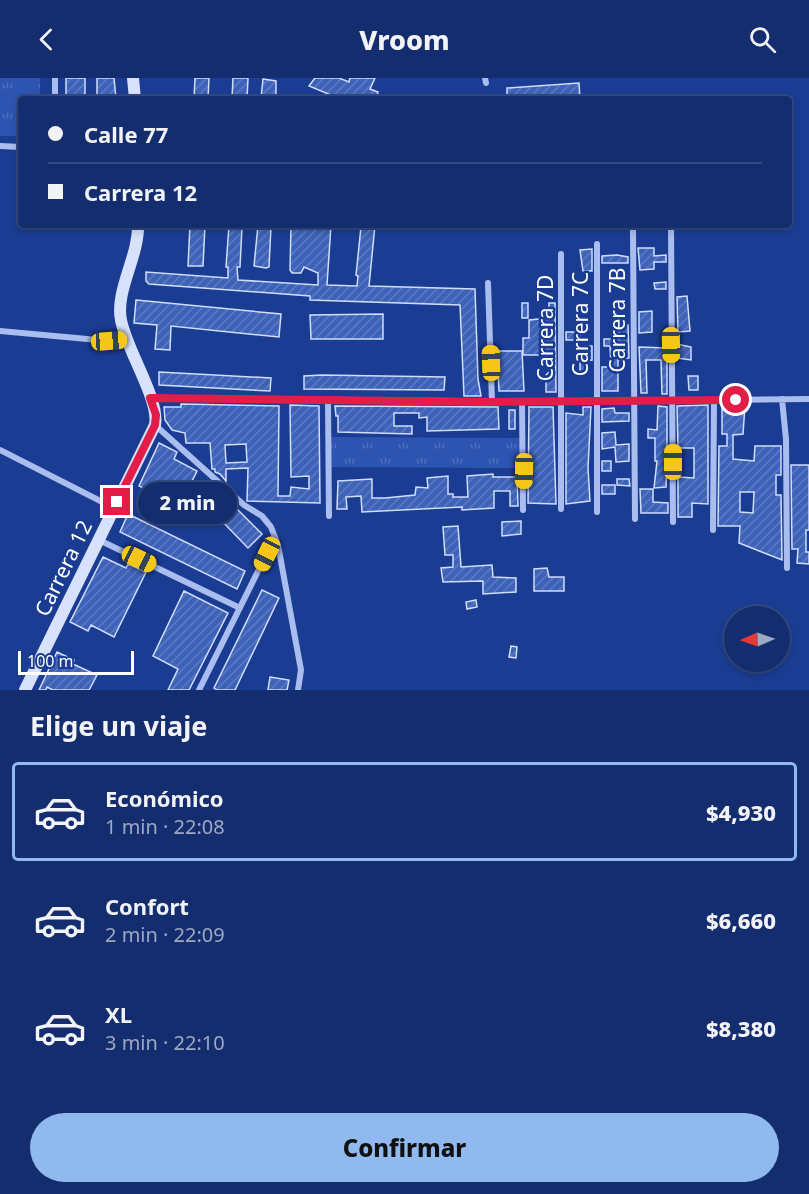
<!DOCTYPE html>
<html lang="es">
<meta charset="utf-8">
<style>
:root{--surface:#142d6e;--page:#1d3573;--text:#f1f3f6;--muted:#9da8c2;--line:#334981;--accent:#90b9f0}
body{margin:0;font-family:"Noto Sans",sans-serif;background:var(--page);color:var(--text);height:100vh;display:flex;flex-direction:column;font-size:22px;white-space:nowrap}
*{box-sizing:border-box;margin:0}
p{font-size:20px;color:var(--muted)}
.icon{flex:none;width:33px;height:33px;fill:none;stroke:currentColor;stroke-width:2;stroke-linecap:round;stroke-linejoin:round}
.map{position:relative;height:612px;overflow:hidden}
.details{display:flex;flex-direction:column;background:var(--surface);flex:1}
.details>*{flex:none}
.top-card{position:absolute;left:18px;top:18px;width:774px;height:132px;border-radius:6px;box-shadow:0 3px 9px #0003,0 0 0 2px var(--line);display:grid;align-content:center;height:132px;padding:0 30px;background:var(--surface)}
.needle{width:39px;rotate:268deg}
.buttons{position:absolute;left:724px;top:528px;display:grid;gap:12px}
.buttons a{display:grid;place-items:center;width:66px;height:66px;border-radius:50%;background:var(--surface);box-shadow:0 3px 9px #0003,0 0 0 2px var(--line);font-size:30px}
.scale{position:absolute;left:18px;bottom:15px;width:116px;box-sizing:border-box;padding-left:6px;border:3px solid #fff;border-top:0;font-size:16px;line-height:21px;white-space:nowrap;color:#fff;-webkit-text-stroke:4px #1a3c92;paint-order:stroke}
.end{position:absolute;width:27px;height:27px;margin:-14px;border:8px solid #e11d48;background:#fff;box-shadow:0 0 0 3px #fff}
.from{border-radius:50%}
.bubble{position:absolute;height:42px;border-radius:21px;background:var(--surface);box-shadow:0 3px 9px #0003,0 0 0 2px var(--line);font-size:20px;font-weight:800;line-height:42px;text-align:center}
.car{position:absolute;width:18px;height:36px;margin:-18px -9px;border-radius:8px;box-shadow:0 0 4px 2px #0007;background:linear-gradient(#f5c518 24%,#345 0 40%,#f5c518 0 76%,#345 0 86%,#f5c518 0)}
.top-card b{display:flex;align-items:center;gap:21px;height:57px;font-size:22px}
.top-card b+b{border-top:2px solid var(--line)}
.top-card i{width:15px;height:15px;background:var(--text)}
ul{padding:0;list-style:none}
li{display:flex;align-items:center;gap:18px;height:99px;margin:0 12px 9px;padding:0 18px;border:3px solid transparent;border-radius:6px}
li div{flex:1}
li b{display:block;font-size:22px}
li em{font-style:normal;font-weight:800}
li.active{border-color:var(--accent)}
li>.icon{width:54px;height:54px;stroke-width:1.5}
h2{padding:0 30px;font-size:27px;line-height:72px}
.button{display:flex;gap:12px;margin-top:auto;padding:12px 30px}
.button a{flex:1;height:69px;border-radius:36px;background:var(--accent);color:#111;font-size:24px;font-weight:800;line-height:69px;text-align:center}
header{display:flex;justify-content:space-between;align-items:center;height:78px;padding:0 30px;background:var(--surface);font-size:27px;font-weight:800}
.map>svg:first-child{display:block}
.park{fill:url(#park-tufts)}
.building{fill:url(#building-hatch);stroke:#d0ddfb;stroke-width:1.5;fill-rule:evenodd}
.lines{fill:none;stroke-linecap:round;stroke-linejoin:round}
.minor{stroke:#a9beef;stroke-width:6}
.secondary{stroke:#d7e1fb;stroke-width:12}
.route{stroke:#e11d48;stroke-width:8}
.labels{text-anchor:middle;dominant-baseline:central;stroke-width:5;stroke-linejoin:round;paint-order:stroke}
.street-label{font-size:21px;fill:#fff;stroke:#1a3c92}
</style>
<header><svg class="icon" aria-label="back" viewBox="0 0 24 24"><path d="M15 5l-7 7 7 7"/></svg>Vroom<svg class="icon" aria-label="search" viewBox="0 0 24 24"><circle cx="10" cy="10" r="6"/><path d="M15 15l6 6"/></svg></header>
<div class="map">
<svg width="809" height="612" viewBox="0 0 809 612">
<defs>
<pattern id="park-tufts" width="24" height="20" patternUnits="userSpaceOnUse" patternTransform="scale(1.5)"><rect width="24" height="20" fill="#2d54b0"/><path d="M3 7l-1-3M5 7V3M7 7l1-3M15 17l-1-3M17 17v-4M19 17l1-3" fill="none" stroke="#4c6ebc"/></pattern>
<pattern id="building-hatch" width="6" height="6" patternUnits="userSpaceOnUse" patternTransform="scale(1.5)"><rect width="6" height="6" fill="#3e62b8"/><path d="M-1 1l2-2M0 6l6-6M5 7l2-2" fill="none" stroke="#5b7ac3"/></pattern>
</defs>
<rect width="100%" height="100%" fill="#1a3c92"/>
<path class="park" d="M0,0H40V21H21V58H0Z
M331,359L520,360V390L331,389Z"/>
<path class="building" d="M66,0H85V21H66Z
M97,0H114L116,21H97Z
M195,0H209L208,21H194Z
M233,0H248L247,21H232Z
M315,0H339L349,4L350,0H375L370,11L378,14L376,21L338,20L309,8Z
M263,1L276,3V21L261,20Z
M579,5L580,21H507V10Z
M190,147H205L203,188H188Z
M229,147L242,149L240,189H237L238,202L318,207V195L304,189L301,195H292L290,192L291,147H331L327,207L357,208L358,198L356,197L361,149L375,147L369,208L475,211L478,301L481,318H464L460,227L310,222V218L149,206L146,203V194L228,200V189H226Z
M258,147L271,149L269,189L266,190L254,188Z
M638,170H654V178L666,177V184H654V191L640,192Z
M592,171V193H583L580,172Z
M617,177L628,179V185H602V178Z
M666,204V211H655L654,205Z
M687,218L690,253L678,254L677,219Z
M136,222L281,236L279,259L171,248L170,272L155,271L157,247L134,245Z
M522,225H528V240H522Z
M549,225H555L556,314H546V297L550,293V277H523V260H529V242L549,240Z
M652,233V254L639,255V234Z
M383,236V261H311L310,237Z
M619,247H628L629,280L618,282V313H602V289H611L610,268H604V261H619Z
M566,254H580V262H566Z
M677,266L691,269V282L677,280Z
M580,268H592V282L586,283V296H580Z
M639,269L667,270V316H662L661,282H646L647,315H641Z
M497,273H522L524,313H499Z
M159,294L271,300L270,313L159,307Z
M322,297L445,299L444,312L304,311V298Z
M688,298H698V312H689Z
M181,326L279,328L278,418H290L291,409L309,411V398L291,399L290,327L319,328L320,425L247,423L248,390L226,391V403L220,396L215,394V391H212L210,365H186L185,355L172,352L165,342L164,329H181ZM246,366L247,384L226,385L225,367Z
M708,327V426L692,425V439H678V399L694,400V370H678L677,328Z
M722,327H745L743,356L733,357V381L754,383L755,368H781V397H776V417H781L782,482L739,465L740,448H718L719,368H727V356H722ZM740,414H754L753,435L740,434Z
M335,328L498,329L499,351L427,353V339L419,340V335H394V348H412V356L338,354V338H336Z
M658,328L667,329V383L666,409L654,410L657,383H655V360H648V351L657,352Z
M529,329H553L556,426L528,425Z
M583,329H591L588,390L590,423L566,426V335L583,337Z
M614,330L615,335H629V343L602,344V331Z
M509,332H515V351H509Z
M615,354L616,367L629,366V383L616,384L615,369L602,371V355Z
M159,365L177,374L174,381L197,393L176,435L159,426L163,419L139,408Z
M602,383H611V393H602Z
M791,387H809V452H806V474H809V486L797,485L798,471H792Z
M493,396V399H517L518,428H510V413H494V430L462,432V429L362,434L361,418L346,419L347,431H337L338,403L372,401V420H385L415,417L416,409L428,410L427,400L448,398V416H453V419H468L467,398Z
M617,401H629L630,408L617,407Z
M602,407H615V416H602Z
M640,411H653V424L668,425V435H641Z
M229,423L262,456L248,470L216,437Z
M128,436L245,493L237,511L120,454Z
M521,443V456L502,458V444Z
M458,448L461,489L492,487L493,499L516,500V514L483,516V503L443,504L441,490L453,489V477H445L443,449Z
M103,479L126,490L128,486L146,494L114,559L91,547L88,553L70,544Z
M547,490L549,499H564V513H534V491Z
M262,512L279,520L235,612H217L214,610Z
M184,513L228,535L189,612H168L178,591L153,578Z
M476,522L477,529L467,531L466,524Z
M511,568L517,569L516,580L509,579Z
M57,574L74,582L73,586L97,597L89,612H53L47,609L46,612H39Z
M270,599L289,602L287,612H268Z"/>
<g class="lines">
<path class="minor" d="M55,0V21
M485,0L486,5
M0,68L21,69
M671,147L673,444
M633,151L635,441
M597,166V434
M488,205L492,324
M0,253L109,263L127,262
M150,320L562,324L809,321
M782,321L786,361L787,490
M328,322L329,438
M522,324L523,432
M155,347L244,427L262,438L271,449L278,467L301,592L298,612
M0,372L114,430
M561,431V176
M713,452L714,323
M99,462L240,530
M199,612L275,459"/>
<path class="secondary" d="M133,0L135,21
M25,612L155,347C160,322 126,271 121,242C115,213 139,178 138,147"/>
</g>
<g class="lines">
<path class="route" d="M117,424L155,347L156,337L150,320L492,324L736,322"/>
</g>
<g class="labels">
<g class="street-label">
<text transform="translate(617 242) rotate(-90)">Carrera 7B</text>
<text transform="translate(580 246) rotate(-90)">Carrera 7C</text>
<text transform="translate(545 250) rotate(-90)">Carrera 7D</text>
<text transform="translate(63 490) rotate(-64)">Carrera 12</text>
</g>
</g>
</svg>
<div class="buttons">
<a><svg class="needle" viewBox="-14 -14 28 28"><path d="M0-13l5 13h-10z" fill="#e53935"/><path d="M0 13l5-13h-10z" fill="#9da8c2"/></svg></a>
</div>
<div class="scale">100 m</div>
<i class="end from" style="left:736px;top:322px"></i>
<i class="end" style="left:117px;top:424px"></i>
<div class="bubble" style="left:138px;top:404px;width:99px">2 min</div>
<i class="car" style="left:109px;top:263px;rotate:86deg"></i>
<i class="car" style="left:671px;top:267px;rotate:179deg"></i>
<i class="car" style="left:491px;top:285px;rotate:358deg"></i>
<i class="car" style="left:673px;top:384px;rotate:0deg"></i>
<i class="car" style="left:524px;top:393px;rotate:181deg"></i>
<i class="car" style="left:267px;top:476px;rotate:206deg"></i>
<i class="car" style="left:139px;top:481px;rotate:115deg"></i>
<div class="top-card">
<b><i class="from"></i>Calle 77</b>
<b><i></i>Carrera 12</b>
</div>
</div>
<section class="details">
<h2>Elige un viaje</h2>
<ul>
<li class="active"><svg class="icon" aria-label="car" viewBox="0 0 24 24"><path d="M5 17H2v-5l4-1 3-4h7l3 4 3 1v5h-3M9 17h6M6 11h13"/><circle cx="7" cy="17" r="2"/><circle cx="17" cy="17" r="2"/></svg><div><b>Económico</b><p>1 min · 22:08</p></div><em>$4,930</em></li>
<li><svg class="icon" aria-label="car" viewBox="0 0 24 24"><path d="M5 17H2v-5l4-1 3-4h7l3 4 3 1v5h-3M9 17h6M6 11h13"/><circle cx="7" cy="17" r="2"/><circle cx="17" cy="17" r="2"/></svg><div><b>Confort</b><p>2 min · 22:09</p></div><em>$6,660</em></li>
<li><svg class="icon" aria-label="car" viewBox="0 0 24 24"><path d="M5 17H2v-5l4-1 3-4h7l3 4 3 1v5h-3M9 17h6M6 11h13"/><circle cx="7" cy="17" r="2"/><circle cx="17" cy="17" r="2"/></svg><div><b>XL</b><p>3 min · 22:10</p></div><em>$8,380</em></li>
</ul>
<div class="button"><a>Confirmar</a></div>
</section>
